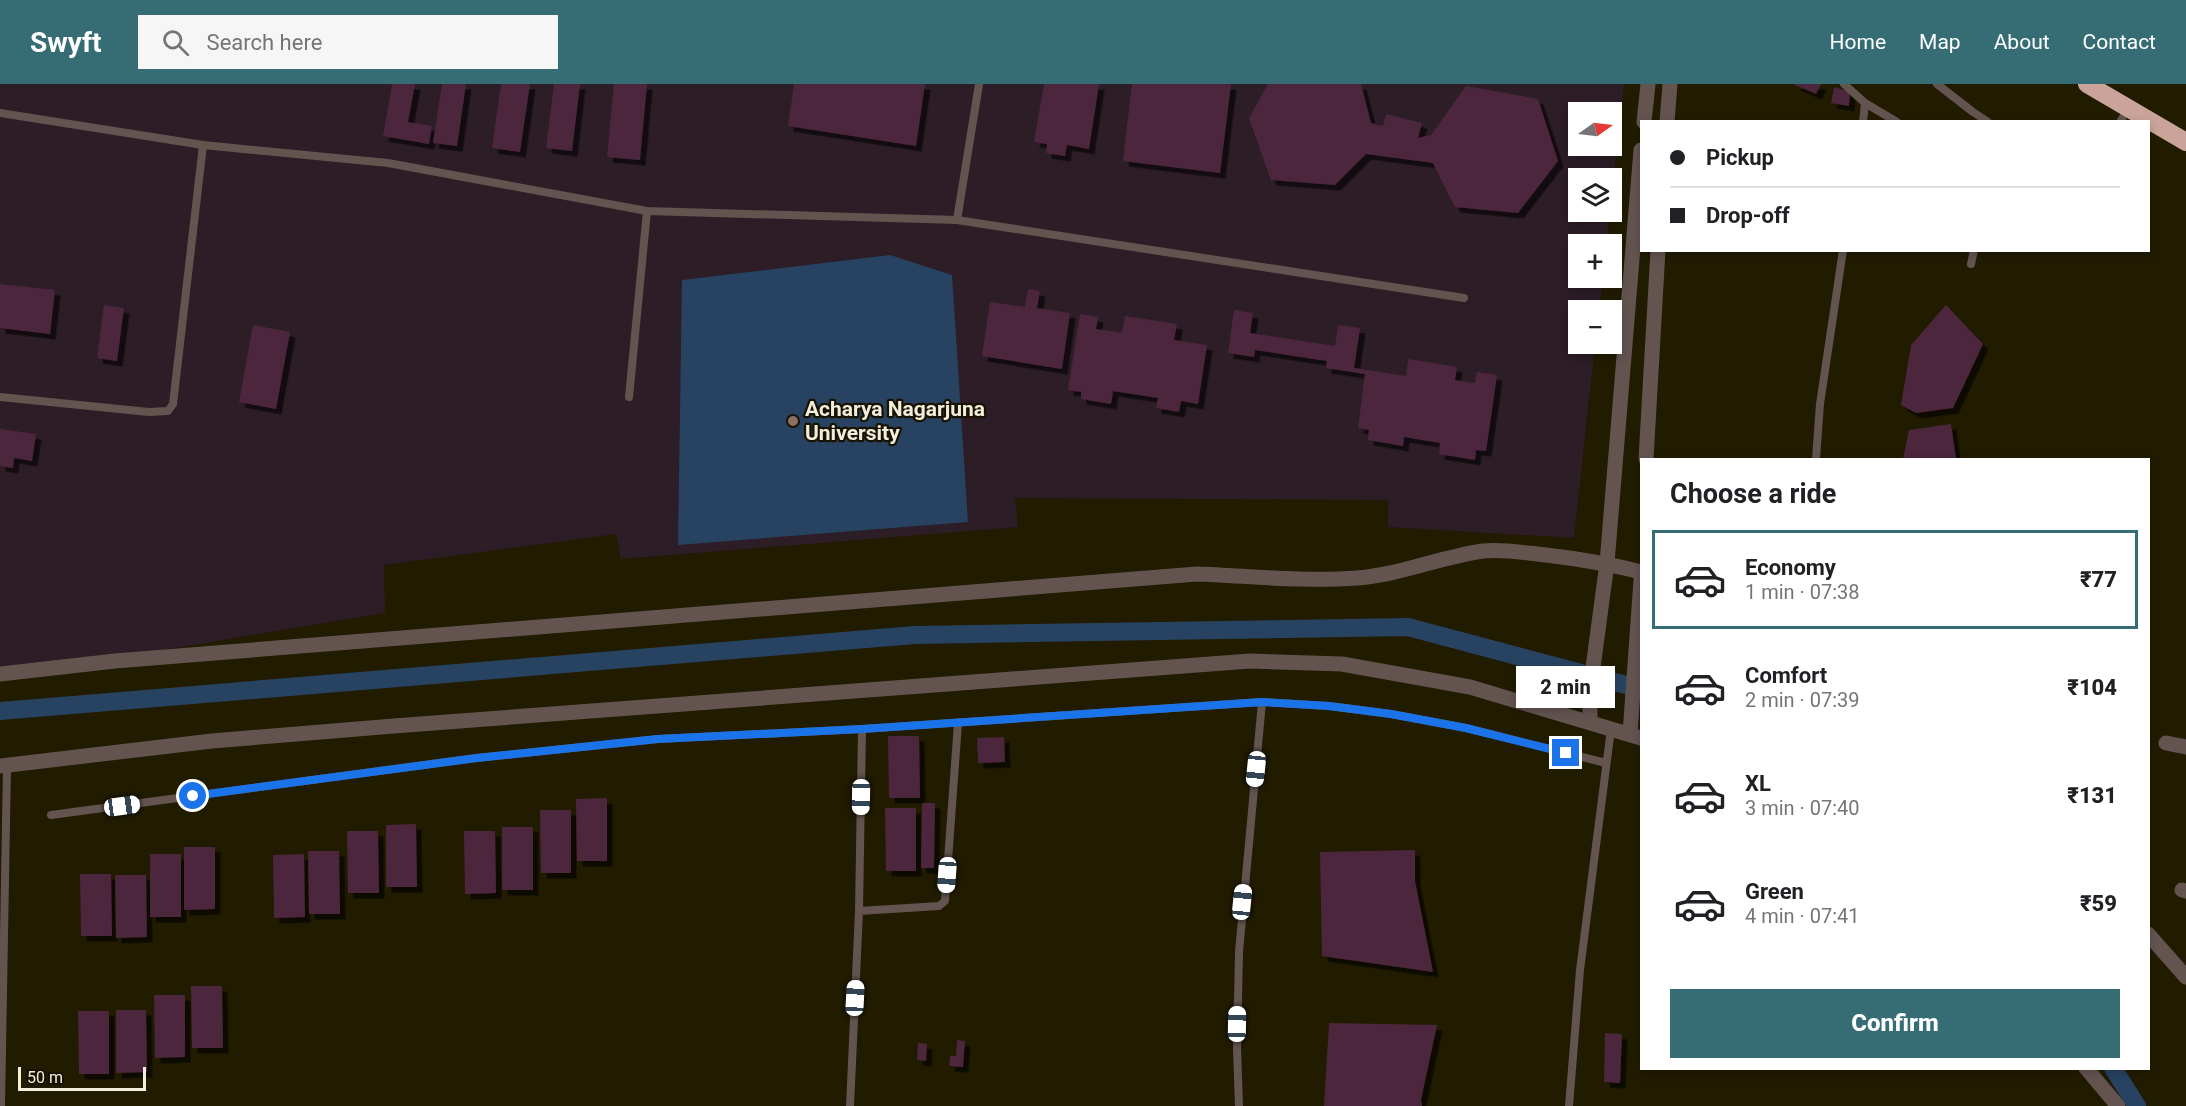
<!DOCTYPE html>
<meta charset="utf-8">
<style>
:root{--surface:#fff;--page:#f6f6f6;--text:#202124;--muted:#757577;--line:#e0e0e0;--accent:#366d75}
body{margin:0;font-family:Roboto,sans-serif;background:var(--page);color:var(--text);height:100vh;display:flex;flex-direction:column;font-size:22px;white-space:nowrap}
*{box-sizing:border-box;margin:0}
p{font-size:20px;color:var(--muted)}
.icon{flex:none;width:33px;height:33px;fill:none;stroke:currentColor;stroke-width:2;stroke-linecap:round;stroke-linejoin:round}
.map{position:relative;flex:1;overflow:hidden}
.panel{position:absolute;left:1640px;top:374px;width:510px;height:612px;display:flex;flex-direction:column;background:var(--surface);border-radius:0px;box-shadow:0 3px 9px #0003}
.panel>*{flex:none}
.guide{position:absolute;left:1640px;top:36px;width:510px;height:132px;border-radius:0px;box-shadow:0 3px 9px #0003;display:grid;align-content:center;height:132px;padding:0 30px;background:var(--surface)}
.needle{width:39px;rotate:76deg}
.buttons{position:absolute;left:1568px;top:18px;display:grid;gap:12px}
.buttons a{display:grid;place-items:center;width:54px;height:54px;border-radius:0px;background:var(--surface);box-shadow:0 3px 9px #0003;font-size:30px}
.scale{position:absolute;left:18px;bottom:15px;width:128px;box-sizing:border-box;padding-left:6px;border:3px solid #f2eedc;border-top:0;font-size:16px;line-height:21px;white-space:nowrap;color:#f2eedc;-webkit-text-stroke:4px #181200;paint-order:stroke}
.end{position:absolute;width:27px;height:27px;margin:-14px;border:8px solid #1a73e8;background:#fff;box-shadow:0 0 0 3px #fff}
.from{border-radius:50%}
.bubble{position:absolute;height:42px;border-radius:0px;background:var(--surface);box-shadow:0 3px 9px #0003;font-size:20px;font-weight:800;line-height:42px;text-align:center}
.car{position:absolute;width:18px;height:36px;margin:-18px -9px;border-radius:8px;box-shadow:0 0 4px 2px #0007;background:linear-gradient(#fff 24%,#345 0 40%,#fff 0 76%,#345 0 86%,#fff 0)}
.guide b{display:flex;align-items:center;gap:21px;height:57px;font-size:22px}
.guide b+b{border-top:2px solid var(--line)}
.guide i{width:15px;height:15px;background:var(--text)}
ul{padding:0;list-style:none}
li{display:flex;align-items:center;gap:18px;height:99px;margin:0 12px 9px;padding:0 18px;border:3px solid transparent;border-radius:0px}
li div{flex:1}
li b{display:block;font-size:22px}
li em{font-style:normal;font-weight:800}
li.selected{border-color:var(--accent)}
li>.icon{width:54px;height:54px;stroke-width:1.5}
h2{padding:0 30px;font-size:27px;line-height:72px}
.button{display:flex;gap:12px;margin-top:auto;padding:12px 30px}
.button a{flex:1;height:69px;border-radius:0px;background:var(--accent);color:#fff;font-size:24px;font-weight:800;line-height:69px;text-align:center}
header{display:flex;align-items:center;gap:36px;box-sizing:border-box;height:84px;padding:0 30px;background:var(--accent);color:#fff}
header strong{font-size:28px}
nav{display:flex;gap:33px;margin-inline-start:auto;font-size:21px}
.search{width:420px;height:54px;background:var(--page);display:flex;align-items:center;gap:15px;box-sizing:border-box;padding:0 21px;border-radius:0px;color:var(--muted);font-size:22px}
.map>svg:first-child{display:block}
.education{fill:#2c1d27;fill-rule:evenodd}
.water{fill:#274361}
.lines{fill:none;stroke-linecap:round;stroke-linejoin:round}
.canal{stroke:#274361;stroke-width:18}
.building{fill:#4b273c;filter:url(#shadow)}
.lane{stroke:#635450;stroke-width:8}
.street{stroke:#635450;stroke-width:15}
.highway{stroke:#caa49a;stroke-width:18}
.route{stroke:#1a73e8;stroke-width:8}
.education-dot{fill:#8d6e63;stroke:#181200;stroke-width:2}
.labels{text-anchor:middle;dominant-baseline:central;stroke-width:4.5;stroke-linejoin:round;paint-order:stroke}
.poi-label{font-size:21px;font-weight:bold;fill:#f2eedc;stroke:#181200;text-anchor:start}
</style>
<header>
<strong>Swyft</strong>
<div class="search"><svg class="icon" aria-label="search" viewBox="0 0 24 24"><circle cx="10" cy="10" r="6"/><path d="M15 15l6 6"/></svg>Search here</div>
<nav><a>Home</a><a>Map</a><a>About</a><a>Contact</a></nav>
</header>
<div class="map">
<svg width="2186" height="1022" viewBox="0 0 2186 1022">
<defs>
<filter id="shadow"><feDropShadow dx="5.5" dy="5.5" stdDeviation="0" flood-color="#0009"/></filter>
</defs>
<rect width="100%" height="100%" fill="#211b00"/>
<path class="education" d="M0,0H1624L1611,116V94H1578V128H1610L1606,160H1578V194H1603L1599,226H1578V260H1595L1574,454L1388,443V416L1015,414L1018,443L621,475L616,450L384,481L385,529L0,593ZM1578,28H1611V62H1578Z"/>
<path class="water" d="M890,171L952,191L968,438L678,461L682,196Z"/>
<g class="lines">
<path class="canal" d="M0,627L915,551L1408,543L1641,605
M2113,984L2137,1022"/>
</g>
<path class="building" d="M392,0H415L408,38L432,42L429,60L383,52Z
M442,0H466L457,62L433,59Z
M501,0H530L520,68L492,64Z
M554,0H580L572,67L546,64Z
M614,0H647L640,76L607,73Z
M794,0H925L916,62L788,42Z
M1044,0H1099L1089,65L1067,61L1065,72L1046,69L1047,60L1034,58Z
M1132,0H1231L1220,89L1123,77Z
M1268,0H1361L1371,39L1383,42L1386,30L1422,39L1418,54L1431,51L1466,2L1538,15L1558,77L1518,129L1455,123L1433,79L1366,70L1335,101L1271,96L1249,34Z
M1793,0H1821L1816,10Z
M1834,3L1850,8L1849,22L1831,19Z
M0,200L55,206L50,250L0,244Z
M1028,205L1040,207L1037,224L1070,229L1062,285L982,272L990,218L1025,223Z
M104,221L124,224L117,277L97,274Z
M1946,221L1983,260L1953,324L1916,329L1901,321L1911,261Z
M1234,226L1253,229L1250,249L1335,262L1338,241L1360,244L1354,284L1406,292L1408,275L1457,283L1455,296L1475,299L1477,288L1497,291L1486,367L1476,366L1475,376L1439,370L1440,359L1404,353L1403,362L1368,356L1369,346L1358,344L1365,290L1326,284L1327,277L1255,266L1254,273L1228,269Z
M1080,230L1098,233L1096,245L1122,249L1125,232L1177,240L1174,256L1207,261L1198,320L1181,317L1179,328L1156,324L1158,314L1113,307L1111,320L1081,315V308L1068,306Z
M253,241L290,248L276,325L239,318Z
M1951,340L1956,375H1903L1909,346Z
M0,345L36,350L32,377L14,374L13,384L0,382Z
M888,652H919L920,714H889Z
M1004,653L1005,678L978,679L977,654Z
M607,714V777H577L576,715Z
M922,719H935L934,784H921Z
M885,724H916V787H886Z
M540,726H571V789H541Z
M416,740L417,803H386V741Z
M502,743H533V806H502Z
M347,747H378L379,809H348Z
M464,747H495L496,809L465,810Z
M184,763H215V825L184,826Z
M1415,766V797L1433,888L1322,872L1320,768Z
M308,767H339L340,830H309Z
M150,770H181V833H150Z
M304,770L305,833L274,834L273,771Z
M80,790H111L112,852H81Z
M115,791H146L147,853L116,854Z
M191,902H222L223,964H192Z
M154,911H185V973L155,974Z
M116,926H146L147,988L116,989Z
M78,927H109V990H79Z
M1329,939L1437,941L1421,1016L1422,1022H1324Z
M1605,949L1622,950L1620,999L1604,998Z
M957,956L965,957L963,983L949,982L950,972H956Z
M918,959L927,960L926,977L917,976Z"/>
<g class="lines">
<path class="lane" d="M1844,0L1865,19L1897,38
M1937,0L1973,28L1988,38
M0,29L203,61L388,79L647,127L957,136L1464,214
M1863,38L1865,19
M2120,38L2128,25
M957,136L979,0
M1971,180L1974,166
M0,313L149,328L168,327L173,320L203,61
M629,313L647,127
M1816,375L1820,320L1843,166
M51,731L476,674L658,655L862,645L1262,618L1329,622L1391,630L1466,644L1606,679
M859,827L939,822L945,817L958,639
M1,1022L7,682
M850,1022L859,827L862,645
M1239,1022L1237,964L1239,868L1262,618
M1569,1022L1580,886L1611,645"/>
<path class="street" d="M1644,38L1648,0
M1667,38L1670,0
M1646,375L1658,166
M0,590L115,577L1197,490C1250,492 1304,498 1357,494C1400,491 1440,473 1483,467C1504,465 1525,469 1546,471C1579,475 1610,480 1641,488
M1590,639V606L1607,479L1641,66
M1630,650L1641,496
M2166,659L2186,663
M0,682L212,657L394,642L1250,577L1342,580L1470,603L1641,654
M2182,806L2186,807
M2148,850L2186,893
M2086,984L2118,1022"/>
<path class="highway" d="M2087,0L2186,58"/>
</g>
<g class="lines">
<path class="route" d="M193,712L477,674L658,655L862,645L1262,618L1329,622L1391,630L1466,644L1566,669"/>
</g>
<circle class="education-dot" cx="793" cy="337" r="6"/>
<g class="labels">
<g class="poi-label">
<text x="805" y="325">Acharya Nagarjuna<tspan x="805" dy="24">University</tspan></text>
</g>
</g>
</svg>
<div class="buttons">
<a><svg class="needle" viewBox="-14 -14 28 28"><path d="M0-13l5 13h-10z" fill="#e53935"/><path d="M0 13l5-13h-10z" fill="#757577"/></svg></a>
<a><svg class="icon" aria-label="layers" viewBox="0 0 24 24"><path d="M12 4l9 5-9 5-9-5zM3 14l9 5 9-5"/></svg></a>
<a>+</a>
<a>−</a>
</div>
<div class="scale">50 m</div>
<i class="end from" style="left:193px;top:712px"></i>
<i class="end" style="left:1566px;top:669px"></i>
<div class="bubble" style="left:1516px;top:582px;width:99px">2 min</div>
<i class="car" style="left:1256px;top:685px;rotate:186deg"></i>
<i class="car" style="left:861px;top:713px;rotate:181deg"></i>
<i class="car" style="left:122px;top:722px;rotate:82deg"></i>
<i class="car" style="left:947px;top:791px;rotate:184deg"></i>
<i class="car" style="left:1242px;top:818px;rotate:6deg"></i>
<i class="car" style="left:855px;top:914px;rotate:3deg"></i>
<i class="car" style="left:1237px;top:940px;rotate:1deg"></i>
<div class="guide">
<b><i class="from"></i>Pickup</b>
<b><i></i>Drop-off</b>
</div>
<section class="panel">
<h2>Choose a ride</h2>
<ul>
<li class="selected"><svg class="icon" aria-label="car" viewBox="0 0 24 24"><path d="M5 17H2v-5l4-1 3-4h7l3 4 3 1v5h-3M9 17h6M6 11h13"/><circle cx="7" cy="17" r="2"/><circle cx="17" cy="17" r="2"/></svg><div><b>Economy</b><p>1 min · 07:38</p></div><em>₹77</em></li>
<li><svg class="icon" aria-label="car" viewBox="0 0 24 24"><path d="M5 17H2v-5l4-1 3-4h7l3 4 3 1v5h-3M9 17h6M6 11h13"/><circle cx="7" cy="17" r="2"/><circle cx="17" cy="17" r="2"/></svg><div><b>Comfort</b><p>2 min · 07:39</p></div><em>₹104</em></li>
<li><svg class="icon" aria-label="car" viewBox="0 0 24 24"><path d="M5 17H2v-5l4-1 3-4h7l3 4 3 1v5h-3M9 17h6M6 11h13"/><circle cx="7" cy="17" r="2"/><circle cx="17" cy="17" r="2"/></svg><div><b>XL</b><p>3 min · 07:40</p></div><em>₹131</em></li>
<li><svg class="icon" aria-label="car" viewBox="0 0 24 24"><path d="M5 17H2v-5l4-1 3-4h7l3 4 3 1v5h-3M9 17h6M6 11h13"/><circle cx="7" cy="17" r="2"/><circle cx="17" cy="17" r="2"/></svg><div><b>Green</b><p>4 min · 07:41</p></div><em>₹59</em></li>
</ul>
<div class="button"><a>Confirm</a></div>
</section>
</div>
